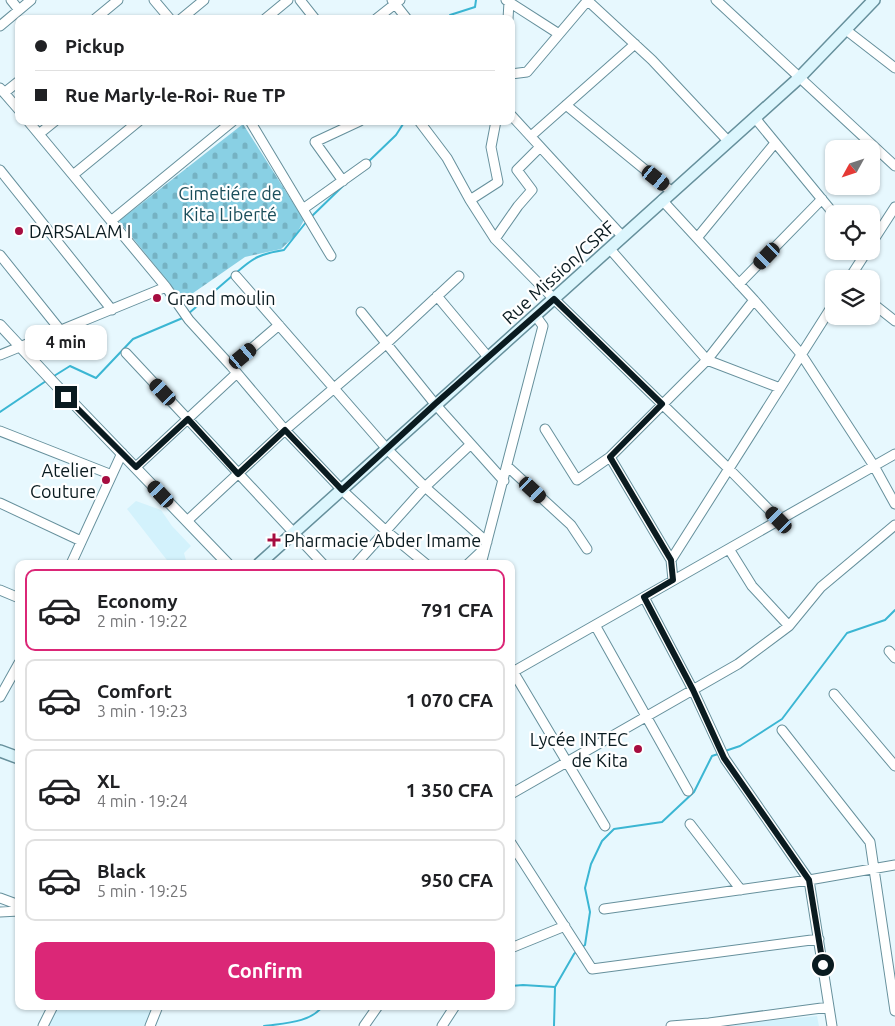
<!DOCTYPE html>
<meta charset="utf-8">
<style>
:root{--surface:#fff;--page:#f2f2f2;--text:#202124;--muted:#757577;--line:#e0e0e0;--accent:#db2777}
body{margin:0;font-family:Ubuntu,sans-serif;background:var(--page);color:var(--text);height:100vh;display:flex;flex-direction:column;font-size:19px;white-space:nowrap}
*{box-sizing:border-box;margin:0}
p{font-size:16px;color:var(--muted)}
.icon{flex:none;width:28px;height:28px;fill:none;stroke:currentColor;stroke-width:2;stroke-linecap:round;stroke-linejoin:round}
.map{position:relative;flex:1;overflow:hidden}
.panel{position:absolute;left:15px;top:560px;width:500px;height:450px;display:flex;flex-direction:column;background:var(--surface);border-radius:10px;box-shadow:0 1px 4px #0004}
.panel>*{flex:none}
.banner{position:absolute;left:15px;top:15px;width:500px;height:110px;border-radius:10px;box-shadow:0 1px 4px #0004;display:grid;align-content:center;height:110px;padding:0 20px;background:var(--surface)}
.needle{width:32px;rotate:230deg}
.buttons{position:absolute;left:825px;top:140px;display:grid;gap:10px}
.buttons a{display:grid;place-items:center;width:55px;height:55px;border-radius:10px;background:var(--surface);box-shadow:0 1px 4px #0004;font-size:25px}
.end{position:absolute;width:22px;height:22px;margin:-11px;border:6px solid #0a1b20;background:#fff;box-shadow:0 0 0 2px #fff}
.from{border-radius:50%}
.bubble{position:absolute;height:35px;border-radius:10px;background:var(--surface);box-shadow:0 1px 4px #0004;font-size:16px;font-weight:700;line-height:35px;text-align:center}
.car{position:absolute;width:15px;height:30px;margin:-15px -8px;border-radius:6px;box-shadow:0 0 4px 1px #0007;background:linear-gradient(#222 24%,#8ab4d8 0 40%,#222 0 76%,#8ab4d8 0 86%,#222 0)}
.banner b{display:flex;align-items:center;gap:18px;height:48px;font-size:19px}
.banner b+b{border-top:1px solid var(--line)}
.banner i{width:12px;height:12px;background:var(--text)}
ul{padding:9px 0 0;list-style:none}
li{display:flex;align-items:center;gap:15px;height:82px;margin:0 10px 8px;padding:0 10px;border:2px solid var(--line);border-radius:10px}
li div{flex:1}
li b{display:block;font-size:19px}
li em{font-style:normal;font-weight:700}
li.active{border-color:var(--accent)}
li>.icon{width:45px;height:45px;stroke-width:1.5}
.button{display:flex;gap:10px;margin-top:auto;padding:10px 20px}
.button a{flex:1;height:58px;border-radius:10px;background:var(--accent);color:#fff;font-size:20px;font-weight:700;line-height:58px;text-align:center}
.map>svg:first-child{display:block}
.built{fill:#d3f2fc}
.cemetery{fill:url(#cemetery-stones)}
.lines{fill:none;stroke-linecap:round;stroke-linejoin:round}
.stream{stroke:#3bb6d3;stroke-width:2}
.minor-casing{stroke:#66909c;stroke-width:11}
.tertiary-casing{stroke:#66909c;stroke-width:12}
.secondary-casing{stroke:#66909c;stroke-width:14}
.minor{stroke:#fff;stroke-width:9}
.tertiary{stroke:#fff;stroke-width:10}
.secondary{stroke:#dcf6fd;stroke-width:11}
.route{stroke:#0a1b20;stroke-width:6}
.poi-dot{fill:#a60d40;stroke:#fff;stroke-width:2}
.labels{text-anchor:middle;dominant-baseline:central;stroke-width:4.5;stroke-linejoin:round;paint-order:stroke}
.park-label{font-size:18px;fill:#1b4e5b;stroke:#fff}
.poi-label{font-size:18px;fill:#0a1b20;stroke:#fff;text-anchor:start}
.street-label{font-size:18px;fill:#0a1b20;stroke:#fff}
</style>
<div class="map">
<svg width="895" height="1026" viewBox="0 0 895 1026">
<defs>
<pattern id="cemetery-stones" width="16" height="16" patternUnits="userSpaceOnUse" patternTransform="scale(1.25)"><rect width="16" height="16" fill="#89d0e4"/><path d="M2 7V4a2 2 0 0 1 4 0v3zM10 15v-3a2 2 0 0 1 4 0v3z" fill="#75b2c3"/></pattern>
</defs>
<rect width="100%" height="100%" fill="#e7f8fe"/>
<path class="built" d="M136,501L161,510L172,526L191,546L184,553L187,564H170L127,509Z
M53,1006H158L150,1026H43Z
M817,1016L819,1026H714Z"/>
<path class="cemetery" d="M243,124L304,220L296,235L281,249L245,257L183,300L119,221Z"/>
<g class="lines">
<path class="stream" d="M448,19L450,15L475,7L476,0
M368,162L396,135L405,121
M311,217L345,184
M236,273C254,257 260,254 284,250L307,221
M188,314L232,276
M54,376L70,366L96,378L133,339L185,317
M0,412L46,381
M725,751L740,746L782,719L847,633L885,620L895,610
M582,947L585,945L590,912L585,888L591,864L602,841L614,829L662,822L694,792L712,756L718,754
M511,986L523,985L555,987
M264,1026C284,1023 310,1023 323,1006
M554,1026L555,987L574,954L576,952"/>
<defs>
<path id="minor" d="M11,0L19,10
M154,0L170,19
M300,0L315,19
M392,0L407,19
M506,0L559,34
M587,0L652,60L728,141
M716,0L895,166
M95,19L118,0
M181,19L204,0
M265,19L288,0
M376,19L400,0
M508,19L509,2
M0,26L31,0
M846,30L895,68
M511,74L527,72L588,0
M0,88L19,110
M4,93L19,81
M566,105L671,191
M511,115L623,237
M755,118L834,214
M28,121L166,287L189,320L231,366L285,430L342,490L386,531L426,564
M250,121L331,256
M419,121L447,158L470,200L495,239L554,299L729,469L779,520
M39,134L55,121
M531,136L635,44
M0,170L112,310
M73,175L139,121
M343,181L315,142L360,121
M470,200L498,182L491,147L496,121
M662,200L754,300L801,354L874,466L895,504
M303,209L366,164
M111,221L233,121
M697,238L775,143
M495,239L518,206L532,190L517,170L540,147
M871,244L895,207
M610,249L707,360L780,388
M0,255L61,331
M236,276L387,449L425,487L487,542
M849,279L867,251
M739,284L822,199
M437,296L488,357
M871,302L895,321
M361,312L435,404L504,481
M126,353L323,564
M0,355L166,287
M231,366L279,325
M545,429L577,480L610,457L707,360L754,300
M0,431L112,475
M610,457L671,560L673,580
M507,466L571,525L587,549
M136,467L237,373
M0,503L81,541
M187,521L285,430L387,343L459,276
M729,549L752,586L789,626
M671,560L834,303
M71,564L122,453
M356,564L425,487L471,444
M468,564L485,548
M481,564L543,326L535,315
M0,590L19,598
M644,597L693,690L725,759L809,880L832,1026
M595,625L688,791
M889,651L895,658
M511,668L605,826
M511,673L895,454
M834,694L895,766
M0,697L19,663
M782,730L870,842L895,1011
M511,794L738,664L789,626L821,587L895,525
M690,824L741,890
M511,843L592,969L819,939
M0,898L19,905
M604,909L809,880L895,865
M0,912L19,911
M511,948L565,926
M43,1026L53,1006
M150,1026L158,1006
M364,1026L378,1006
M442,1026L455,1006
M671,1026L709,1023L829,1007"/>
<path id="tertiary" d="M0,325L53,382L228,564"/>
<path id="secondary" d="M259,564L799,78L874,0
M0,751L19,758"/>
</defs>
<use href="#minor" class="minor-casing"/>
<use href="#tertiary" class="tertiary-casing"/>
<use href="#secondary" class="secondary-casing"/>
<use href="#minor" class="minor"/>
<use href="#tertiary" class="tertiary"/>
<use href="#secondary" class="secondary"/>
</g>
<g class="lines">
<path class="route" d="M66,397L136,467L188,419L238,474L285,430L342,490L435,404L554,299L662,404L610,457L671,560L673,580L644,597L693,690L724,758L809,880L823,965"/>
</g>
<g class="poi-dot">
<circle cx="19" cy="231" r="5"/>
<circle cx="157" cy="298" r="5"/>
<circle cx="106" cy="480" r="5"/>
<path d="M271.5 532.5h5v5h5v5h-5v5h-5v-5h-5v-5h5z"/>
<circle cx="638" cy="749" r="5"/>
</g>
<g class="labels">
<g class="park-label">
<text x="230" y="193">Cimetiére de<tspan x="230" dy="21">Kita Liberté</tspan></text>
</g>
<g class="poi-label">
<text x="29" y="231">DARSALAM I</text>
<text x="167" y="298">Grand moulin</text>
<text x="96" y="470" text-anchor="end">Atelier<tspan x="96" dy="21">Couture</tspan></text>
<text x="284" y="540">Pharmacie Abder Imame</text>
<text x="628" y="739" text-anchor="end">Lycée INTEC<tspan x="628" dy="21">de Kita</tspan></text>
</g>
<g class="street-label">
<text transform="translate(558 272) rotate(-42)">Rue Mission/CSRF</text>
</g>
</g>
</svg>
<div class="buttons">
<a><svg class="needle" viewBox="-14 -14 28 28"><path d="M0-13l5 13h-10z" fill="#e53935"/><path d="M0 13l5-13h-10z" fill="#757577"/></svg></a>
<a><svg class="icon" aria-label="locate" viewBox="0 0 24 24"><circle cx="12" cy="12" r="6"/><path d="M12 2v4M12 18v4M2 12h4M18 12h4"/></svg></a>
<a><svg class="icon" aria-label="layers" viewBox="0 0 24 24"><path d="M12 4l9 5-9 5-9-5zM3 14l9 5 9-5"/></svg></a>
</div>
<i class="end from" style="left:823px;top:965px"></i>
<i class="end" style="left:66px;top:397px"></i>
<div class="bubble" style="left:25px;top:325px;width:82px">4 min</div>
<i class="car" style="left:656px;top:178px;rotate:129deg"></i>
<i class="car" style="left:767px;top:256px;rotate:224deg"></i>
<i class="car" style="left:243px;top:356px;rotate:50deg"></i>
<i class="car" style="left:163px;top:392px;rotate:317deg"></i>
<i class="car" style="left:533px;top:490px;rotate:133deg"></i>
<i class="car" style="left:161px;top:494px;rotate:317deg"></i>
<i class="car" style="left:779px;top:520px;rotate:316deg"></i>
<div class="banner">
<b><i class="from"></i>Pickup</b>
<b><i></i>Rue Marly-le-Roi- Rue TP</b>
</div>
<section class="panel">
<ul>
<li class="active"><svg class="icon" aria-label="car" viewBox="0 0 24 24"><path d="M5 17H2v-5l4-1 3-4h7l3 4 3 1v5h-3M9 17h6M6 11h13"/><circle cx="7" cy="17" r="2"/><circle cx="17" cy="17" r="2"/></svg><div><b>Economy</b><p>2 min · 19:22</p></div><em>791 CFA</em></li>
<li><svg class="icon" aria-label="car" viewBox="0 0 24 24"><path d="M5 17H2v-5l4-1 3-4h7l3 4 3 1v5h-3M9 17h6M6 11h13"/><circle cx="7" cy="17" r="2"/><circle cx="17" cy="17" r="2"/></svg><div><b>Comfort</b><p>3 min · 19:23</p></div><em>1 070 CFA</em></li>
<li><svg class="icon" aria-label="car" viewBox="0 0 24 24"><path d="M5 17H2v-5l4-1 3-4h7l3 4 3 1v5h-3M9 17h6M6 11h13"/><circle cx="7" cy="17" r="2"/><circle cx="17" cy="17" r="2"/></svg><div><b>XL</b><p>4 min · 19:24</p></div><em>1 350 CFA</em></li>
<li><svg class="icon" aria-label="car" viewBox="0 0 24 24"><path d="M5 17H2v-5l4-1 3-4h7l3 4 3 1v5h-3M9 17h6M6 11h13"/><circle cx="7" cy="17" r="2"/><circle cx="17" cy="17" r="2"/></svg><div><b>Black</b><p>5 min · 19:25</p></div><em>950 CFA</em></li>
</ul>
<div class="button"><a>Confirm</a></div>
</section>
</div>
